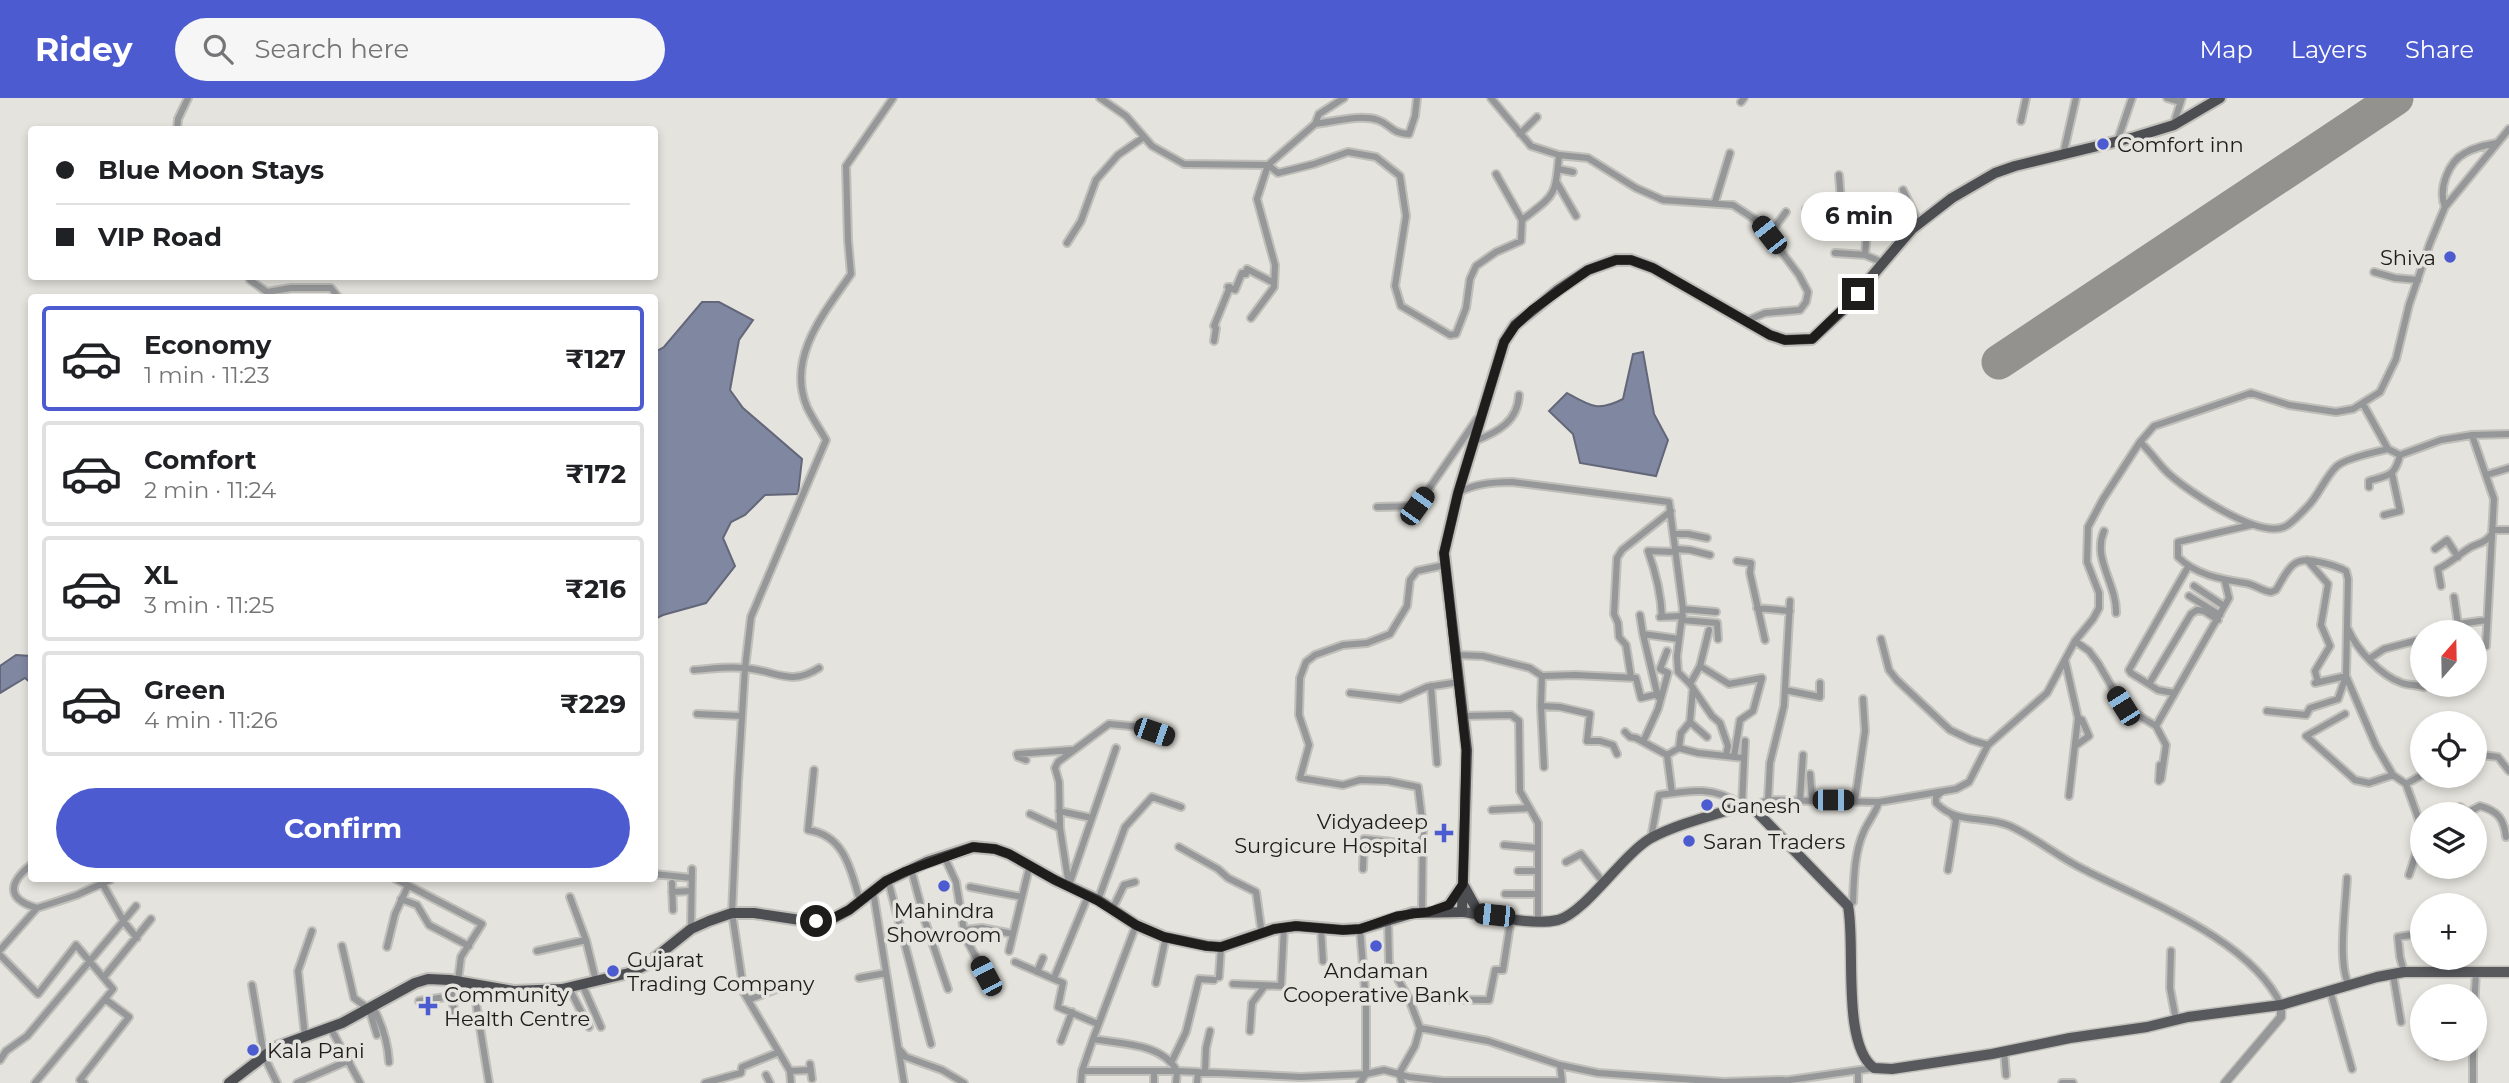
<!DOCTYPE html>
<meta charset="utf-8">
<style>
:root{--surface:#fff;--page:#f6f6f6;--text:#202124;--muted:#757577;--line:#e0e0e0;--accent:#4c5bd0}
body{margin:0;font-family:Montserrat,sans-serif;background:var(--page);color:var(--text);height:100vh;display:flex;flex-direction:column;font-size:26px;white-space:nowrap}
*{box-sizing:border-box;margin:0}
p{font-size:23px;color:var(--muted)}
.icon{flex:none;width:38px;height:38px;fill:none;stroke:currentColor;stroke-width:2;stroke-linecap:round;stroke-linejoin:round}
.map{position:relative;flex:1;overflow:hidden}
.side{position:absolute;left:28px;top:196px;width:630px;height:588px;display:flex;flex-direction:column;background:var(--surface);border-radius:7px;box-shadow:0 4px 10px #0003}
.side>*{flex:none}
.banner{position:absolute;left:28px;top:28px;width:630px;height:154px;border-radius:7px;box-shadow:0 4px 10px #0003;display:grid;align-content:center;height:154px;padding:0 28px;background:var(--surface)}
.needle{width:46px;rotate:20deg}
.fabs{position:absolute;left:2410px;top:522px;display:grid;gap:14px}
.fabs a{display:grid;place-items:center;width:77px;height:77px;border-radius:50%;background:var(--surface);box-shadow:0 4px 10px #0003;font-size:35px}
.end{position:absolute;width:32px;height:32px;margin:-16px;border:9px solid #1e1d1b;background:#fff;box-shadow:0 0 0 4px #fff}
.from{border-radius:50%}
.bubble{position:absolute;height:49px;border-radius:24px;background:var(--surface);box-shadow:0 4px 10px #0003;font-size:23px;font-weight:700;line-height:49px;text-align:center}
.car{position:absolute;width:21px;height:42px;margin:-21px -10px;border-radius:9px;box-shadow:0 0 5px 2px #0007;background:linear-gradient(#222 24%,#8ab4d8 0 40%,#222 0 76%,#8ab4d8 0 86%,#222 0)}
.banner b{display:flex;align-items:center;gap:24px;height:66px;font-size:26px}
.banner b+b{border-top:2px solid var(--line)}
.banner i{width:18px;height:18px;background:var(--text)}
ul{padding:12px 0 0;list-style:none}
li{display:flex;align-items:center;gap:21px;height:105px;margin:0 14px 10px;padding:0 14px;border:4px solid var(--line);border-radius:7px}
li div{flex:1}
li b{display:block;font-size:26px}
li em{font-style:normal;font-weight:700}
li.on{border-color:var(--accent)}
li>.icon{width:63px;height:63px;stroke-width:1.5}
.primary-button{display:flex;gap:14px;margin-top:auto;padding:14px 28px}
.primary-button a{flex:1;height:80px;border-radius:42px;background:var(--accent);color:#fff;font-size:28px;font-weight:700;line-height:80px;text-align:center}
header{display:flex;align-items:center;gap:42px;box-sizing:border-box;height:98px;padding:0 35px;background:var(--accent);color:#fff}
header strong{font-size:33px}
nav{display:flex;gap:38px;margin-inline-start:auto;font-size:24px}
.search{width:490px;height:63px;background:var(--page);display:flex;align-items:center;gap:18px;box-sizing:border-box;padding:0 24px;border-radius:38px;color:var(--muted);font-size:26px}
.map>svg:first-child{display:block}
.water{fill:#8087a1;stroke:#636779;stroke-width:2}
.lines{fill:none;stroke-linecap:round;stroke-linejoin:round}
.runway{stroke:#94928e;stroke-width:35}
.minor-casing{stroke:#c0bfba;stroke-width:10}
.tertiary-casing{stroke:#c0bfba;stroke-width:11}
.primary-casing{stroke:#c0bfba;stroke-width:13}
.trunk-casing{stroke:#c0bfba;stroke-width:14}
.minor{stroke:#969799;stroke-width:6}
.tertiary{stroke:#969799;stroke-width:8}
.primary{stroke:#58595d;stroke-width:10}
.trunk{stroke:#4d4e52;stroke-width:10}
.route{stroke:#1e1d1b;stroke-width:9}
.poi-dot{fill:#4c5bd0;stroke:#e4e3dd;stroke-width:2.5}
.labels{text-anchor:middle;dominant-baseline:central;stroke-width:7;stroke-linejoin:round;paint-order:stroke}
.poi-label{font-size:21px;fill:#1e1d1b;stroke:#e4e3dd;text-anchor:start}
</style>
<header>
<strong>Ridey</strong>
<div class="search"><svg class="icon" aria-label="search" viewBox="0 0 24 24"><circle cx="10" cy="10" r="6"/><path d="M15 15l6 6"/></svg>Search here</div>
<nav><a>Map</a><a>Layers</a><a>Share</a></nav>
</header>
<div class="map">
<svg width="2509" height="985" viewBox="0 0 2509 985">
<rect width="100%" height="100%" fill="#e4e3dd"/>
<path class="water" d="M702,204H719L753,222L739,242L730,292L743,310L802,361L798,396L765,397L745,417L731,424L723,440L735,468L706,505L663,517L655,521V254L664,249Z
M1643,254L1654,316L1668,342L1656,378L1580,365L1573,336L1549,313L1567,295C1590,308 1598,314 1623,301L1633,256Z
M16,557L31,558V585L25,580L0,595V568Z"/>
<g class="lines">
<path class="runway" d="M1999,264L2396,0"/>
<defs>
<path id="minor" d="M1100,0L1126,18L1152,48L1184,66L1268,67L1278,75L1314,66L1348,54L1376,59L1400,78L1406,118L1395,188L1401,208L1450,237L1456,236L1466,210L1470,181L1476,168L1496,154L1521,143L1522,122C1555,96 1555,100 1559,57
M1491,0L1531,48L1559,57L1588,60L1636,90L1663,102L1733,107L1759,124L1799,177L1808,194L1806,204L1800,212L1765,215L1746,223
M2167,0L2180,4
M1741,4L1744,0
M2021,23L2026,0
M2174,25L2182,0
M1315,26C1333,24 1360,16 1378,22C1392,27 1390,35 1409,36L1415,18L1417,0
M177,32L178,21L188,0
M1520,36L1537,19
M2117,44L2132,0
M2063,57L2076,0
M1558,71L1573,74
M1496,76L1522,122
M1557,85L1576,118
M1903,92L1919,125
M1715,104L1730,55
M2445,109C2438,91 2448,64 2465,55C2475,49 2486,47 2497,45
M1806,111L1825,118L1868,121L1912,131
M1838,119L1841,102L1839,77
M1769,137L1786,114
M1067,145L1081,123L1096,82L1118,57L1144,39
M1835,155L1865,157L1884,165
M1865,157L1868,121
M2374,174L2395,180L2418,182
M249,178L250,182L267,194L291,190H331L339,200
M1228,189L1235,192L1242,175L1246,176L1247,171L1274,185
M1251,220L1274,189L1275,167L1257,101L1268,67L1315,26L1319,16L1344,0
M1214,243L1216,230L1214,228L1230,189
M2363,306L2388,351
M2472,337L2494,401L2486,548
M1475,343C1498,334 1518,323 1519,297
M2140,344C2151,354 2158,366 2169,376C2189,394 2257,440 2284,429C2292,426 2302,414 2308,408C2319,397 2325,379 2337,368C2346,360 2375,354 2388,351L2400,357L2441,342L2472,337L2509,336
M2486,377L2509,370
M2369,389V383C2389,377 2395,378 2400,357
M1460,394C1475,385 1495,384 1512,384L1669,404L1683,511L1677,558L1678,574L1690,586L1712,618L1720,625L1728,648L1726,657
M1377,409L1417,408L1477,321
M2384,417L2400,413L2392,376
M2251,427L2178,444V459C2196,477 2220,481 2245,485C2254,486 2262,493 2271,494L2276,492C2288,472 2292,457 2319,464C2329,466 2337,468 2346,473L2348,481L2346,578L2376,648L2393,677L2406,686L2422,677
M2492,432H2509
M2104,433C2092,461 2117,486 2116,515
M1674,436H1688L1707,440
M1676,451L1690,452L1710,457
M2435,451L2447,442L2458,459
M2307,462L2328,486L2321,527L2330,548L2315,573L2318,584
M1737,463L1751,465L1750,475L1765,542
M2194,488L2224,508
M2441,488L2438,471C2451,465 2459,456 2471,449C2479,445 2485,445 2490,438
M2189,498L2220,517
M2454,499L2458,526
M1757,510L1790,513
M1683,511L1716,514
M1640,517L1643,536L1679,541
M1660,519L1683,518
M1662,519C1661,495 1656,475 1648,453L1676,454
M1682,522L1717,525L1718,541
M2348,531C2357,552 2381,578 2402,585C2409,588 2415,586 2424,589L2432,586
M2444,534L2458,526L2487,522
M1643,536L1658,599
M1881,541L1889,572L1897,582L1950,632L1971,642L1988,647L2047,595L2075,543L2093,521L2099,510V495L2087,464L2088,429L2103,401L2140,344L2154,328L2251,295L2289,307L2336,314L2353,311L2380,294L2396,261L2409,207L2430,145L2445,109L2509,31
M2075,543L2089,553L2098,565L2123,608L2156,628L2166,647L2161,681L2159,683L2160,667
M1457,557L1483,558L1530,570L1542,578L1575,577L1636,580L1641,600L1658,596
M2369,561L2384,551L2422,541
M2065,562L2078,620L2069,698
M1700,568L1729,586L1762,580L1753,613L1740,622L1734,659
M694,572C710,571 728,568 744,570C775,572 790,589 819,570
M1542,578L1541,608L1560,609L1590,616L1587,643H1600L1613,647L1617,656
M1631,579L1626,547L1619,539L1618,525L1614,516L1617,460L1622,452L1671,413
M1690,586L1700,568L1709,532
M2149,586L2191,516L2197,512L2204,513L2218,522
M1431,588L1437,665
M1785,592L1820,599V585
M1350,595L1400,601L1427,589L1459,584
M2174,595L2158,592L2131,575L2129,572L2188,469
M1541,608L1544,669
M2267,613L2306,617L2310,610L2338,601L2346,578L2315,585
M697,616L742,618
M2345,616L2306,638L2355,682L2369,685L2393,677
M1463,618L1511,617L1519,623L1520,693L1538,725V824
M1690,624L1707,639
M2156,628L2229,500L2225,484
M1625,634L1630,639L1636,640L1667,657L1672,695
M1643,644L1658,611L1668,575L1660,571L1667,553
M2075,648L2089,638L2082,622L2078,620
M1679,650L1698,655L1744,660
M2474,656L2498,659L2509,673
M1667,657L1679,650L1681,635L1690,624L1693,590
M1026,662L1018,659L1017,656L1071,652
M814,672L808,732C845,737 851,773 860,803
M1810,676L1812,702
M2406,686L2420,725L2421,741L2409,777
M1942,694L1936,699V705C1957,727 1984,717 2010,728C2036,740 2057,758 2083,771C2145,803 2251,841 2281,907
M1768,702L1770,665L1784,608L1790,503
M1800,702L1803,657
M1855,702L1865,633L1863,601
M1742,708L1745,643
M1752,709L1768,702L1879,704L1956,691L1969,684L1988,647
M1492,712L1529,710
M1059,713L1092,720
M1030,716L1060,730
M2456,716L2460,709L2467,715L2480,708C2498,713 2504,721 2506,739
M1651,740L1659,697C1691,692 1714,688 1742,707
M1504,747L1538,750
M1179,749L1218,771L1228,780L1256,794L1262,837
M944,758L956,784L965,839L986,878L995,884
M1566,764L1581,756L1603,784
M32,766C9,784 5,801 37,810
M911,771L925,823L948,891
M1363,771L1364,741C1385,742 1402,747 1423,748
M1948,772L1956,722L1952,717
M1518,773H1538
M654,776L692,780
M394,780L482,826L461,859L458,883
M2347,780C2346,806 2337,866 2349,887
M888,782L931,946
M102,785L124,824L137,840
M672,785L673,812
M1069,787L1116,650
M1069,788L1060,730L1059,684L1055,670L1058,664L1109,626L1141,629L1168,638
M970,789L1022,799
M873,793L904,985
M672,794L691,793
M1505,796H1538
M570,799L586,842L596,883
M401,801L417,807L429,827L469,848
M1098,802L1125,729L1152,699L1181,709
M1848,808L1853,804C1854,781 1854,755 1864,733C1869,722 1875,716 1879,704
M1112,812L1124,787L1135,784
M1422,814L1423,729L1418,689L1388,683L1360,682L1343,687L1300,680L1309,647L1299,617L1300,580L1306,564L1315,557L1343,547L1367,545L1390,536L1407,508L1410,482L1417,473L1445,467
M1388,822L1389,865L1409,901L1420,930L1415,948L1399,976L1402,985
M1136,827L1093,941C1121,946 1162,945 1177,973L1301,979L1366,976L1384,972L1409,979L1443,983H1562L1560,967
M691,831L692,771
M1321,831L1323,863
M1360,831L1366,904V976L1360,985
M964,832L982,830L1013,836
M342,848L354,900L369,911L377,937
M387,849L395,816L408,788
M0,852L37,810L77,797L110,782
M537,853L586,842
M1009,853L1030,766
M2171,853L2170,890L2176,922
M0,857L38,896L76,847L113,891L105,901L129,919L80,982L84,985
M1015,864L1063,885L1058,909L1098,926
M1037,874L1043,860
M2404,874L2400,859L2398,839L2416,836
M2393,876L2401,924
M104,879L151,821
M1219,879L1221,849
M859,880L886,875
M1054,880L1088,798
M450,882L455,921
M1156,885L1166,839
M473,886L489,985
M582,886L601,929
M1233,886L1281,888L1284,830
M252,887L264,958L277,985
M569,890L589,929
M2330,892L2352,971
M1409,901L1489,902L1495,872H1503L1511,821
M748,902L789,886
M419,903L452,898
M373,909C382,926 388,945 389,964
M2474,911L2476,874
M330,929L360,985
M1420,930L1488,943L1560,967L1598,975L1724,984L1783,982
M1250,933L1252,905L1264,889
M305,938L298,873L312,833
M1093,941L1082,973H1177L1176,985
M1061,943L1072,914
M2473,950V985
M899,951L906,959L942,972L964,985
M2004,953L2006,977
M2437,958L2439,950
M0,962L6,953L27,938L136,808
M1172,963L1186,934L1199,881L1214,882
M810,966L812,981
M790,973L811,972
M1858,973V985
M1205,974L1206,950L1210,933
M766,977L770,985
M1783,983L1874,970
M35,985L105,901
M297,985L350,962
M705,985L741,975L742,969L779,954
M791,985L790,973L744,895L732,815L738,684L745,570L751,519L826,342C820,331 812,320 807,309C786,259 825,214 851,176L848,142L846,68L893,0
M1081,985L1082,973
M1154,985V973
M1197,985L1198,974
M2062,985H2073"/>
<path id="tertiary" d="M2225,985L2281,919V907"/>
<path id="primary" d="M1462,814C1490,817 1531,828 1558,822C1585,815 1622,757 1651,740C1677,726 1714,717 1742,708L1752,709L1848,808C1856,846 1841,946 1874,970L1892,971L1992,956L2070,940L2147,929L2188,919L2281,907L2377,879L2404,874H2509"/>
<path id="trunk" d="M1464,788L1476,810L1494,817
M1438,812L1449,807L1463,787
M229,985L276,949L342,925L415,885L428,881L450,882L514,893L562,891L629,875L646,867L691,831L709,823L732,815H754L800,822L832,821L849,812L886,783L927,764L973,749L995,751L1009,756L1055,782L1098,802L1136,827L1164,839L1207,848L1221,849L1274,831L1296,828L1343,832L1360,831L1413,815L1462,814L1467,652L1444,455L1458,395L1504,244L1515,227L1558,192L1588,172L1616,162H1631L1653,170L1770,237L1785,242L1812,241L1843,212L1912,131L1952,100L1995,75L2015,68L2135,39L2174,27L2220,0"/>
</defs>
<use href="#minor" class="minor-casing"/>
<use href="#tertiary" class="tertiary-casing"/>
<use href="#primary" class="primary-casing"/>
<use href="#trunk" class="trunk-casing"/>
<use href="#minor" class="minor"/>
<use href="#tertiary" class="tertiary"/>
<use href="#primary" class="primary"/>
<use href="#trunk" class="trunk"/>
</g>
<g class="lines">
<path class="route" d="M816,823L831,821L849,812L886,783L904,774L973,749L995,751L1009,756L1055,782L1098,803L1136,827L1164,839L1206,848L1221,849L1274,831L1296,828L1343,832L1360,831L1397,818L1428,814L1449,807L1463,786L1466,652L1444,455L1458,395L1504,244L1515,228L1532,212L1588,172L1616,162H1631L1653,170L1770,237L1785,242L1812,241L1858,196"/>
</g>
<g class="poi-dot">
<circle cx="2103" cy="46" r="7"/>
<circle cx="2450" cy="159" r="7"/>
<circle cx="1707" cy="707" r="7"/>
<path d="M1440.5 724.5h7v7h7v7h-7v7h-7v-7h-7v-7h7z"/>
<circle cx="1689" cy="743" r="7"/>
<circle cx="944" cy="788" r="7"/>
<circle cx="1376" cy="848" r="7"/>
<circle cx="613" cy="873" r="7"/>
<path d="M424.5 897.5h7v7h7v7h-7v7h-7v-7h-7v-7h7z"/>
<circle cx="253" cy="952" r="7"/>
</g>
<g class="labels">
<g class="poi-label">
<text x="2117" y="46">Comfort inn</text>
<text x="2436" y="159" text-anchor="end">Shiva</text>
<text x="1721" y="707">Ganesh</text>
<text x="1428" y="723" text-anchor="end">Vidyadeep<tspan x="1428" dy="24">Surgicure Hospital</tspan></text>
<text x="1703" y="743">Saran Traders</text>
<text x="944" y="812" text-anchor="middle">Mahindra<tspan x="944" dy="24">Showroom</tspan></text>
<text x="627" y="861">Gujarat<tspan x="627" dy="24">Trading Company</tspan></text>
<text x="1376" y="872" text-anchor="middle">Andaman<tspan x="1376" dy="24">Cooperative Bank</tspan></text>
<text x="444" y="896">Community<tspan x="444" dy="24">Health Centre</tspan></text>
<text x="267" y="952">Kala Pani</text>
</g>
</g>
</svg>
<div class="fabs">
<a><svg class="needle" viewBox="-14 -14 28 28"><path d="M0-13l5 13h-10z" fill="#e53935"/><path d="M0 13l5-13h-10z" fill="#757577"/></svg></a>
<a><svg class="icon" aria-label="locate" viewBox="0 0 24 24"><circle cx="12" cy="12" r="6"/><path d="M12 2v4M12 18v4M2 12h4M18 12h4"/></svg></a>
<a><svg class="icon" aria-label="layers" viewBox="0 0 24 24"><path d="M12 4l9 5-9 5-9-5zM3 14l9 5 9-5"/></svg></a>
<a>+</a>
<a>−</a>
</div>
<i class="end from" style="left:816px;top:823px"></i>
<i class="end" style="left:1858px;top:196px"></i>
<div class="bubble" style="left:1801px;top:94px;width:116px">6 min</div>
<i class="car" style="left:1769px;top:137px;rotate:322deg"></i>
<i class="car" style="left:1417px;top:408px;rotate:36deg"></i>
<i class="car" style="left:2123px;top:608px;rotate:328deg"></i>
<i class="car" style="left:1154px;top:634px;rotate:109deg"></i>
<i class="car" style="left:1833px;top:702px;rotate:90deg"></i>
<i class="car" style="left:1494px;top:817px;rotate:276deg"></i>
<i class="car" style="left:986px;top:878px;rotate:332deg"></i>
<div class="banner">
<b><i class="from"></i>Blue Moon Stays</b>
<b><i></i>VIP Road</b>
</div>
<section class="side">
<ul>
<li class="on"><svg class="icon" aria-label="car" viewBox="0 0 24 24"><path d="M5 17H2v-5l4-1 3-4h7l3 4 3 1v5h-3M9 17h6M6 11h13"/><circle cx="7" cy="17" r="2"/><circle cx="17" cy="17" r="2"/></svg><div><b>Economy</b><p>1 min · 11:23</p></div><em>₹127</em></li>
<li><svg class="icon" aria-label="car" viewBox="0 0 24 24"><path d="M5 17H2v-5l4-1 3-4h7l3 4 3 1v5h-3M9 17h6M6 11h13"/><circle cx="7" cy="17" r="2"/><circle cx="17" cy="17" r="2"/></svg><div><b>Comfort</b><p>2 min · 11:24</p></div><em>₹172</em></li>
<li><svg class="icon" aria-label="car" viewBox="0 0 24 24"><path d="M5 17H2v-5l4-1 3-4h7l3 4 3 1v5h-3M9 17h6M6 11h13"/><circle cx="7" cy="17" r="2"/><circle cx="17" cy="17" r="2"/></svg><div><b>XL</b><p>3 min · 11:25</p></div><em>₹216</em></li>
<li><svg class="icon" aria-label="car" viewBox="0 0 24 24"><path d="M5 17H2v-5l4-1 3-4h7l3 4 3 1v5h-3M9 17h6M6 11h13"/><circle cx="7" cy="17" r="2"/><circle cx="17" cy="17" r="2"/></svg><div><b>Green</b><p>4 min · 11:26</p></div><em>₹229</em></li>
</ul>
<div class="primary-button"><a>Confirm</a></div>
</section>
</div>
